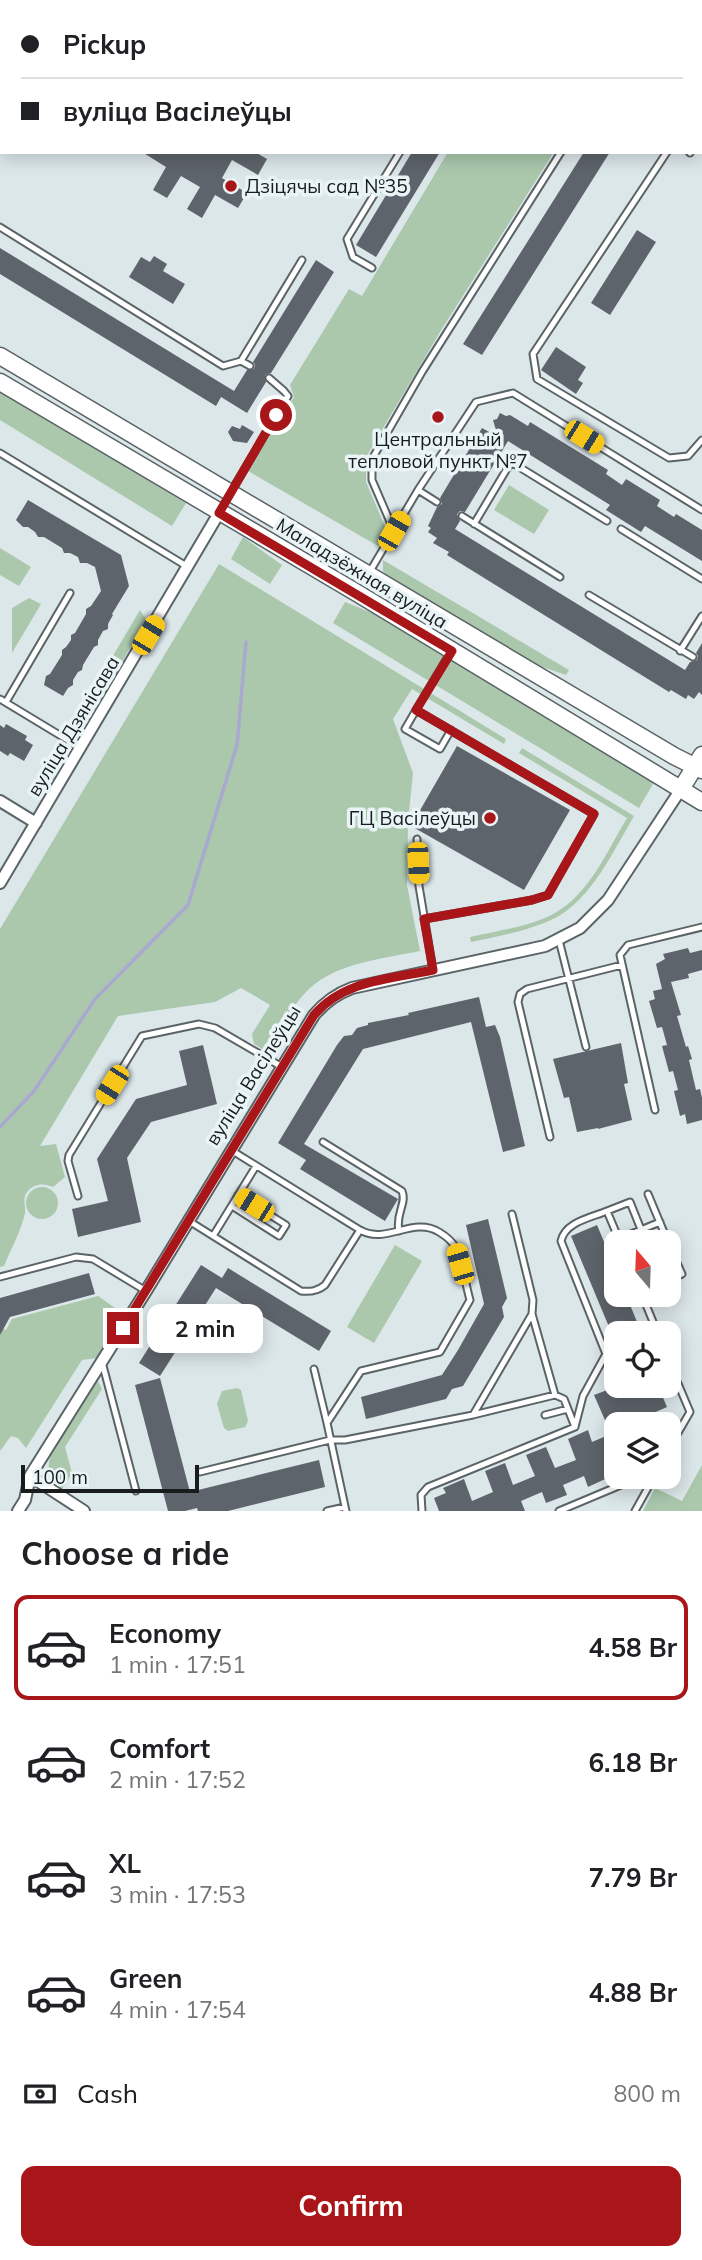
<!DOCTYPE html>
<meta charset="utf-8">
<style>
:root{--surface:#fff;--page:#f2f2f2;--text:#202124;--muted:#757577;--line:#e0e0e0;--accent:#a91619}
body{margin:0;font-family:Mulish,sans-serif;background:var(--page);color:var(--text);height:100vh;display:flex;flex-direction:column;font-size:26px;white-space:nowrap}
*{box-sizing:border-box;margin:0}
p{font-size:23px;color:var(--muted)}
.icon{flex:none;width:38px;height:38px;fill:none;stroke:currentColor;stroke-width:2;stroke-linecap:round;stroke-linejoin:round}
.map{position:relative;height:1511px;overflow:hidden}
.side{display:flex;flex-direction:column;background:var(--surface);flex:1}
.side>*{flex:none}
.hud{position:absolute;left:0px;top:0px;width:704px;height:154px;box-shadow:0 4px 18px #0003;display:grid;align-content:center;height:154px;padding:0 21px;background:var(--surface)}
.needle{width:46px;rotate:341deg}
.controls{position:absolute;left:604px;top:1230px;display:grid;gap:14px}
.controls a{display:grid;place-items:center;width:77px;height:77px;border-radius:14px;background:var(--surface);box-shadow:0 4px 18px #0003;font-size:35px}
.scale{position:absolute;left:21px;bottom:18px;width:178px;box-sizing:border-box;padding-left:7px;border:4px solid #181c1d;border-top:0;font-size:19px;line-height:24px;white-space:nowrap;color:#181c1d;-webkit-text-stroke:5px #e9f4f7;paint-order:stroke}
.end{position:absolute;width:32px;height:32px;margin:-16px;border:9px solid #a91619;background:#fff;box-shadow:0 0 0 4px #fff}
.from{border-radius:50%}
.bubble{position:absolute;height:49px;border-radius:14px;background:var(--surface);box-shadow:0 4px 18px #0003;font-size:23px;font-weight:700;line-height:49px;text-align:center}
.car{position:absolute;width:21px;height:42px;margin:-21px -10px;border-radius:9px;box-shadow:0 0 5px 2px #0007;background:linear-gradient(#f5c518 24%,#345 0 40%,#f5c518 0 76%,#345 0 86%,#f5c518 0)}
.hud b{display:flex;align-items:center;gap:24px;height:66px;font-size:26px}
.hud b+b{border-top:2px solid var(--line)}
.hud i{width:18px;height:18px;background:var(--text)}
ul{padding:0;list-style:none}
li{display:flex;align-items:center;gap:21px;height:105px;margin:0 14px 10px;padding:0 7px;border:4px solid transparent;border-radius:14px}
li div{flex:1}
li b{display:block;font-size:26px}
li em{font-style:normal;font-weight:700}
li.active{border-color:var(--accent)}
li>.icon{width:63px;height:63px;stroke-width:1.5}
h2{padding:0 21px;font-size:32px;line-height:84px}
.pay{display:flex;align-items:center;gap:18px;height:77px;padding:0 21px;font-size:26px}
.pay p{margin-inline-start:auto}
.primary-button{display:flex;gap:14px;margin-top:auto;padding:14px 21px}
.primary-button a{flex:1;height:80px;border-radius:14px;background:var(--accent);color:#fff;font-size:28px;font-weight:700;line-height:80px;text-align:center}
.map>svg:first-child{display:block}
.green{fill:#abc8ad}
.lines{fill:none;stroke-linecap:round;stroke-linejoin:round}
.stream{stroke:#a9a9d0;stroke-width:3.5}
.building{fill:#5e646b}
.lane-casing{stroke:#5a6366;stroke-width:9}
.street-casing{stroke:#5a6366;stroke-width:14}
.secondary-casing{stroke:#5a6366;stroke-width:19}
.lane{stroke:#fff;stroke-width:5}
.street{stroke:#fff;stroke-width:10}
.secondary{stroke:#fff;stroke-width:16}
.route{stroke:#a91619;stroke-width:9}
.poi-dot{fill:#a91619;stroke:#e9f4f7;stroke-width:2.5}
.labels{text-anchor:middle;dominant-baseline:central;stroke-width:7;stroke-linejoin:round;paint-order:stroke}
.poi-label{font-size:19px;fill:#181c1d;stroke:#e9f4f7;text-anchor:start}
.street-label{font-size:19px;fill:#181c1d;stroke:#e9f4f7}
</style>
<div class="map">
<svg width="702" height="1511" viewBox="0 0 702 1511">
<rect width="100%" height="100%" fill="#dce7ea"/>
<path class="green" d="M448,152H554L440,332L366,457V482L386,529L385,538L378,546L248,471L294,397L290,385L349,289L362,296Z
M0,389L186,503L172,526L0,420Z
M509,485L549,510L534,534L494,510Z
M243,537L282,565L270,584L231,559Z
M0,548L31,567L19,586L0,575Z
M383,560L569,670L566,675L534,664L387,576L383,571Z
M219,564L506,739L504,744L412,689L393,719L413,773L408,822L407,885L420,951C382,959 332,963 305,993C289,1010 279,1033 267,1052L254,1044L252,1034L270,1005L241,988L215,1002L118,1016L40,1146L56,1144L65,1177L53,1187C44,1183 34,1183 27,1192C22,1199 26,1206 25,1213C21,1231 11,1249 4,1266L0,1267V929Z
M29,598L41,604L12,653V608Z
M345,602L380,616L650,780L653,784L639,808L333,623Z
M140,610L145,618V623L83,727L73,733L68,732Z
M61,743L65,746L66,755L44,791L38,796L35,787Z
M522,748L634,816C614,850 591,900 555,918C529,931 499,936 471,942L470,937C496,931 533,926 555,913C590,893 607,851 627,818L519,753Z
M26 1203a16 16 0 1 1 32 0a16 16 0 1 1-32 0Z
M395,1245L422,1261L374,1343L347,1327Z
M98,1296L115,1308L105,1323L110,1340L98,1358L82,1360L26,1448L18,1438L11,1436L0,1451V1326L6,1330L12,1319Z
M98,1381L102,1389L65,1447L72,1473L62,1489C51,1480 46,1470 50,1457L94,1383Z
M237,1388L241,1390L248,1421L245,1427L228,1431L224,1428L217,1404L222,1391Z
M702,1465V1511H643L655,1488L682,1501Z"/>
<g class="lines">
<path class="stream" d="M0,1127L34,1091L95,999L188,905L237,745L246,642"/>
</g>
<path class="building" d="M142,152H255L267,159L258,175L232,160L222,178L247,193L238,208L215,195L202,218L187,209L200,187L181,176L167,198L153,190L166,167Z
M412,152H440L376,257L356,245Z
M584,152H610L482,355L463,344Z
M637,230L656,242L610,315L591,303Z
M0,248L234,391L247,370L254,369L255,365L253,362L316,260L334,272L271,373L265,375L266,382L247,413L221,397L216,406L0,274Z
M154,256L167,264L163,271L185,284L173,304L129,277L141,257L150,262Z
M556,347L586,367L578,380L583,383L576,394L541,370Z
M500,413L506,416L510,415L528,426L530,422L608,470L606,474L622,485L626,479L660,500L657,506L674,517L676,514L702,530V561L645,526L641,532L606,510L610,505L508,441L465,512L460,511L457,514L460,521L455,529L685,670L690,662L697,660L698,656L696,653L702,643V695L699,692L694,699L688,695L686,699L671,690L669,692L447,555L449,552L433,543L437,538L428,532L431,528L428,526L437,507L442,504L440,498L482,428L498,437L493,420L497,419Z
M242,425L254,432L247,443L233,441L228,432L232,426L240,429Z
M28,500L121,555L129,586L112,614L113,615L108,624V629L103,631L98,640V645L94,647L83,665L82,670L78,672L73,680V685L68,688L63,696L44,685L46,676L50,674L62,655V650L66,647L71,640V635L75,633L86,614V609L91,606L101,591L95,567L87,563H80L78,557L70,553H64L62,548L44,537H38L35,532L28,527H23L16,520Z
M6,724L27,736L25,740L33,745L24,761L10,753L8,756L0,751V725L4,728Z
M457,746L570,810L524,890L411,826Z
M688,948L690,953L702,950V970L688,974L689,978L671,982L681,1015L677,1016L686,1047L688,1046L692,1059L689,1060L696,1090L700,1089L702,1098V1120L687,1124L685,1114L680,1116L674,1091L678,1090L673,1071L669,1072L662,1046L667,1045L662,1027L657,1028L649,1001L655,999L653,991L662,989L656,964L665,959L663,954Z
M479,997L486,1027L495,1025L500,1037L525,1146L503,1152L471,1022L363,1049L304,1144L398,1199L385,1221L300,1169L306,1160L278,1143L337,1045L344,1036L352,1035L357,1028L368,1025V1023L409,1015L408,1013Z
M621,1043L628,1083L624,1084L632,1120L598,1129V1128L577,1132L569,1097L564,1098L553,1059Z
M203,1045L217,1104L151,1122L127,1158L141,1222L78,1237L72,1209L108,1201L97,1159L136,1099L187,1085L179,1051Z
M488,1219L507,1298L502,1307L504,1317L463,1386L452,1389L446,1399L366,1419L361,1397L442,1375L458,1350L484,1304L466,1225Z
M597,1225L616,1270V1295H626L642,1334H612L571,1236Z
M201,1265L222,1278L228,1268L331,1331L319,1351L216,1288L160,1376L139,1363Z
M89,1273L95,1294L10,1317L0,1335V1298Z
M616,1372V1386H658L667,1407L651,1414L653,1419L647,1421L648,1424H616V1474L588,1487L584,1476L563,1485L567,1495L546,1503L542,1492L521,1501L525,1511H439L434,1498L446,1493L443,1488L464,1479L472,1501L493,1492L485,1471L505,1463L513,1485L535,1476L526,1455L546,1447L555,1468L576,1460L568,1439L588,1430L592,1442L611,1434L594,1395L610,1389L605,1377Z
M160,1378L190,1492L319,1460L325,1487L228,1511H198L197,1508L185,1511H168L135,1385Z"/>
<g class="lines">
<defs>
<path id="lane" d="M24,2L25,0
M457,2L458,0
M505,2V0
M537,2L538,0
M0,41L2,38
M667,152L533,354L537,379L669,458L688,456L702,440
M689,152L690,153
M0,227L223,366L241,361
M372,268L353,257L347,239L400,152
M250,366L241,361L302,260
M0,453L188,567
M232,490L288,396L284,391L269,378
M418,490L437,502
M462,516L560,577
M474,524L511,462L607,521
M621,529L702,579
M394,531L372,480V459L422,372L561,152
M369,573L418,490L476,402L513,393L702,510
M589,595L693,657
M680,651L702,616
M0,699L81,748
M6,702L70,593
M416,710L405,729L440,749L451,730
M417,839L419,886L433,970
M424,919L532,900L548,895L594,814L416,710L450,653
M559,940L586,1047
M655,1110L620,955L628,945L702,927
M550,1137L518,1002L520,994L527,989L622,965
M323,1142L402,1191C407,1204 395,1214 399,1231
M648,1194L668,1242
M78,1196L68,1161L69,1155L142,1036L199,1024L215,1028L282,1067
M232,1206L279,1236L286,1225L238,1195
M607,1211L630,1202L646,1242
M189,1221L301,1291C311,1292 318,1291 325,1285L360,1230L231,1150
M213,1236L256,1166
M619,1239L660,1222
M668,1243L682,1274L668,1280
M0,1277L76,1257L93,1259L146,1291
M642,1295L658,1334
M668,1360L690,1412L668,1450
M102,1362L136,1491
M314,1369L327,1423
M555,1395L564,1399L575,1427
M473,1415L555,1395L532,1314
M545,1415L568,1409
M575,1427L583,1396L606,1354L561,1241C565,1222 590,1218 607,1211L620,1242
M200,1472L330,1440H345L473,1415L532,1314L533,1300L512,1214
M327,1511L345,1507
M346,1511L327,1423L361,1371L440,1352L470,1300C465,1283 463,1262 455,1247C452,1241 444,1235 439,1232C413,1216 386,1245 360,1230
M422,1511L421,1495L428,1487L575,1427
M559,1511L640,1477
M635,1511L654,1477"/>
<path id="street" d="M0,801L36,823
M0,883L219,513
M30,1476L84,1511
M18,1511L25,1500L30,1476L146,1291L314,1015C325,1002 336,994 352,988L545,946L580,928L608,900L681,789"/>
<path id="secondary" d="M0,356L674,756L702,770
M0,382L357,593L702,802
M681,789L702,755"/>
</defs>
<use href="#lane" class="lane-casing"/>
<use href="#street" class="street-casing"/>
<use href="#secondary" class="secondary-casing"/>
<use href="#lane" class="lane"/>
<use href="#street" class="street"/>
<use href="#secondary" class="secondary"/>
</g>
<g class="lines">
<path class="route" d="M123,1328L314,1015C344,980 390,979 433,970L424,919L532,900L548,895L594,814L416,710L452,651L219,513L276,415"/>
</g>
<g class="poi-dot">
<circle cx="231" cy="186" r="7"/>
<circle cx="438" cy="417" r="7"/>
<circle cx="490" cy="818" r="7"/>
</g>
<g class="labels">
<g class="poi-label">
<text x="245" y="186">Дзіцячы сад №35</text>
<text x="438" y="439" text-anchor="middle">Центральный<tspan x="438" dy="22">тепловой пункт №7</tspan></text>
<text x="476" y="818" text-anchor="end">ГЦ Васілеўцы</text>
</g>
<g class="street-label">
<text transform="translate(362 573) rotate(31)">Маладзёжная вуліца</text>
<text transform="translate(73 726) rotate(-59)">вуліца Дзянісава</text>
<text transform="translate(253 1075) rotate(-58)">вуліца Васілеўцы</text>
</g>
</g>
</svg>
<div class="controls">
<a><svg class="needle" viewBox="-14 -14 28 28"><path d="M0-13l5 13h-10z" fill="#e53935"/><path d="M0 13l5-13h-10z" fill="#757577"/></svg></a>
<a><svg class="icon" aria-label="locate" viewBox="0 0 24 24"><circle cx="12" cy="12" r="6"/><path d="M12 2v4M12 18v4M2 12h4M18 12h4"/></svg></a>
<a><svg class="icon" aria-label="layers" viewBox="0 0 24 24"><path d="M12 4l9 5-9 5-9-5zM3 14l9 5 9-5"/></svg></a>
</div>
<div class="scale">100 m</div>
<i class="end from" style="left:276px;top:415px"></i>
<i class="end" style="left:123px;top:1328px"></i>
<div class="bubble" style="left:147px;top:1304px;width:116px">2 min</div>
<i class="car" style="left:584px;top:437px;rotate:122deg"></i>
<i class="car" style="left:394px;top:531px;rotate:30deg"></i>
<i class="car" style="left:148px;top:635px;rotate:31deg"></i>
<i class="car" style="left:418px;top:863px;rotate:177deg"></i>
<i class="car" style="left:112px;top:1085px;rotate:212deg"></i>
<i class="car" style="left:254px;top:1205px;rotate:302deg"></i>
<i class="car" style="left:460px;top:1264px;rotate:344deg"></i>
<div class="hud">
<b><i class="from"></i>Pickup</b>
<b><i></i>вуліца Васілеўцы</b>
</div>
</div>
<section class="side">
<h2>Choose a ride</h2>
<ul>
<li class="active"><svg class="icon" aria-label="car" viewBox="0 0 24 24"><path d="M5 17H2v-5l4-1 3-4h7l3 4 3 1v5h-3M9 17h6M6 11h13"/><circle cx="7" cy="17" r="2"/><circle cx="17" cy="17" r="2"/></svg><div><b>Economy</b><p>1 min · 17:51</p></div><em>4.58 Br</em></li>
<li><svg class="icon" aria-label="car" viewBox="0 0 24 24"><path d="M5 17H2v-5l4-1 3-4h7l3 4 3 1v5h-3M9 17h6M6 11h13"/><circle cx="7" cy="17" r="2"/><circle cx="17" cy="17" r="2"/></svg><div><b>Comfort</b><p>2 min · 17:52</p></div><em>6.18 Br</em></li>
<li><svg class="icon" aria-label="car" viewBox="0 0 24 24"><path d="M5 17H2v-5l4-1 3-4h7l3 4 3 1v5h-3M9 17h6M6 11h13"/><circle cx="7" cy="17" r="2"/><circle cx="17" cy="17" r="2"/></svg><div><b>XL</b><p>3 min · 17:53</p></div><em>7.79 Br</em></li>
<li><svg class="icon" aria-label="car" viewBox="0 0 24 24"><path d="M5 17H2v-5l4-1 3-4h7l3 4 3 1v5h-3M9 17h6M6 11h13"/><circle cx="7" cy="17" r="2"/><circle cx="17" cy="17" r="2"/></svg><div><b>Green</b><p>4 min · 17:54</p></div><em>4.88 Br</em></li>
</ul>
<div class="pay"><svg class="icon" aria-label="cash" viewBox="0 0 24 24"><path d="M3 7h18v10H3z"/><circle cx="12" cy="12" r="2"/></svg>Cash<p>800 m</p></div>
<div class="primary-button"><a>Confirm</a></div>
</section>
